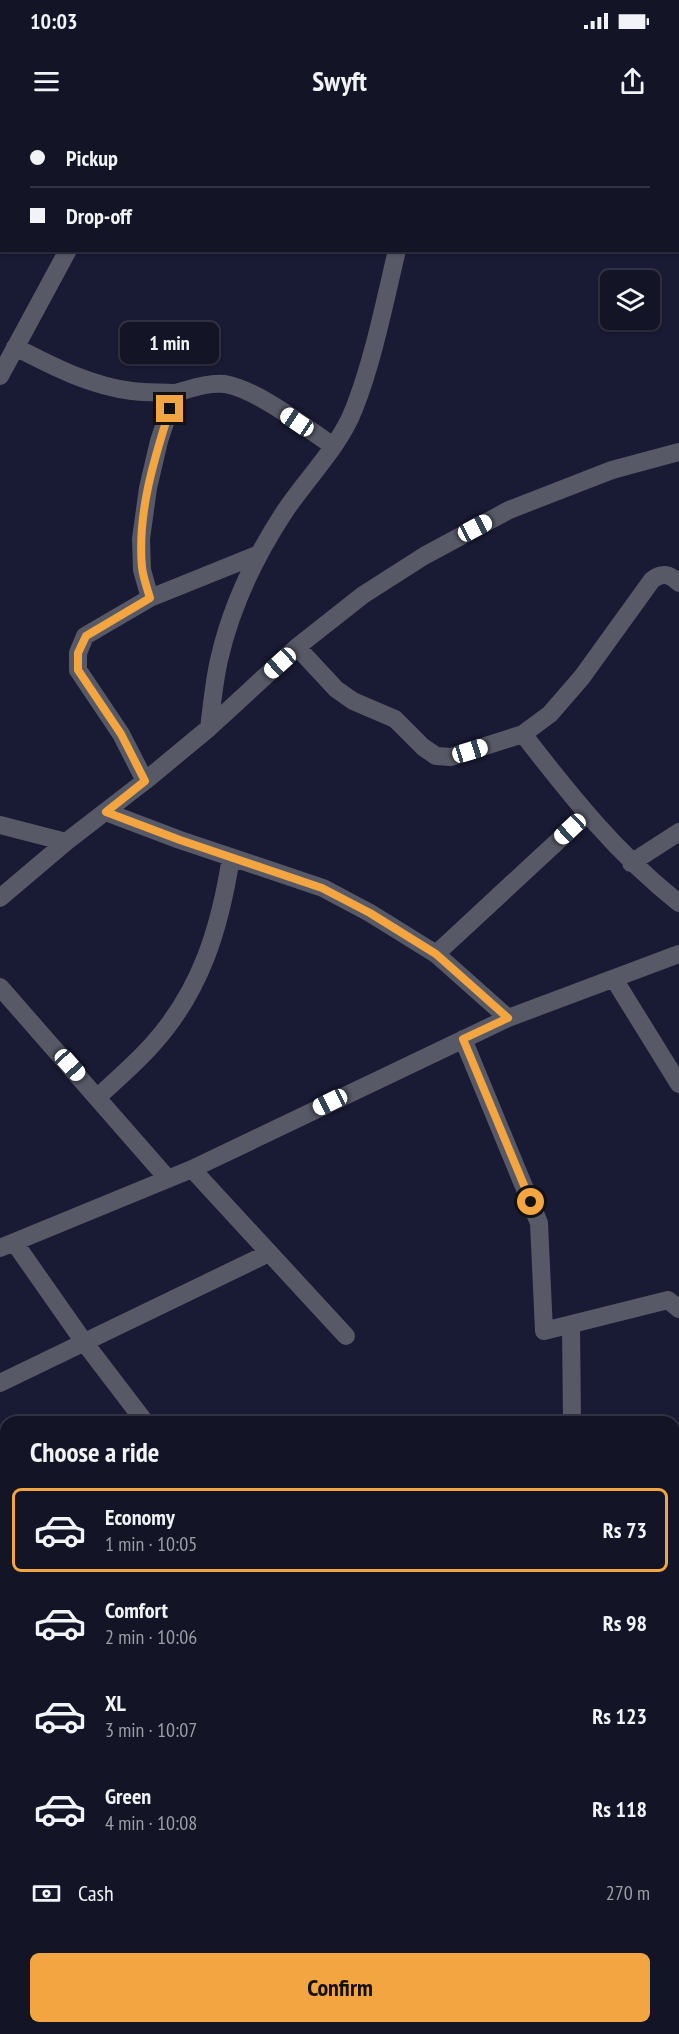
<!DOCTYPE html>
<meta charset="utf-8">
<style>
:root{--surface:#131426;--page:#202132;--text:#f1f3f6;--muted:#9d9ea7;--line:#323343;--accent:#f2a541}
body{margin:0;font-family:"PT Sans Narrow",sans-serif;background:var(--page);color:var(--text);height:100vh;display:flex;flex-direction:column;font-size:22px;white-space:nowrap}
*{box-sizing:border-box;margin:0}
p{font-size:20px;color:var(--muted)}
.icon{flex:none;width:33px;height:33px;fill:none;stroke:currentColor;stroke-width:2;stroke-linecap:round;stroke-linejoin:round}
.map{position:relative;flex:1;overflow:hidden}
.panel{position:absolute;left:0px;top:1296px;width:680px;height:618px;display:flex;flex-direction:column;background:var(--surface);border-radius:18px 18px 0 0;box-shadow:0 2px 4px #0004,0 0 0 2px var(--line)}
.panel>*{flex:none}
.banner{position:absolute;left:0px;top:0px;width:680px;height:132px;box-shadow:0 2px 4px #0004,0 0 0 2px var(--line);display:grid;align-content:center;height:132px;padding:0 30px;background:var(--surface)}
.tools{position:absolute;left:600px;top:150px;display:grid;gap:12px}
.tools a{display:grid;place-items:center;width:60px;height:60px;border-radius:9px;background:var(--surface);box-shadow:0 2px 4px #0004,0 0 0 2px var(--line);font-size:30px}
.end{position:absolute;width:27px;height:27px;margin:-14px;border:8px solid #f2a541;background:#111;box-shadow:0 0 0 3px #111}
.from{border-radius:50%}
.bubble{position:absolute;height:42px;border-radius:9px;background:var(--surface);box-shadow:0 2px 4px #0004,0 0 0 2px var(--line);font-size:20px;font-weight:800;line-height:42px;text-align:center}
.car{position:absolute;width:18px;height:36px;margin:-18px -9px;border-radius:8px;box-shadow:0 0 4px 2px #0007;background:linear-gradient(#fff 24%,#345 0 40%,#fff 0 76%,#345 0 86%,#fff 0)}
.banner b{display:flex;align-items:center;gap:21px;height:57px;font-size:22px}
.banner b+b{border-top:2px solid var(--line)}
.banner i{width:15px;height:15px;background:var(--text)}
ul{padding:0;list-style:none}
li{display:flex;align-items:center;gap:18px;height:84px;margin:0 12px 9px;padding:0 18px;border:3px solid transparent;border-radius:9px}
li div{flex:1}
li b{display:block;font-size:22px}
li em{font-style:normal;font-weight:800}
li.on{border-color:var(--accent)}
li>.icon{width:54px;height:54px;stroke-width:1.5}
h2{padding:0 30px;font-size:27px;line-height:72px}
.pay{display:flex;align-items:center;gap:15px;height:66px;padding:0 30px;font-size:22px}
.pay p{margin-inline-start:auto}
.cta{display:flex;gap:12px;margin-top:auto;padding:12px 30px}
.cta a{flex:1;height:69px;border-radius:9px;background:var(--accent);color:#111;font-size:24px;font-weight:800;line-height:69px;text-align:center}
.status{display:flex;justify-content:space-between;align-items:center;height:42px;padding:0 30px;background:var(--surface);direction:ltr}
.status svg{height:16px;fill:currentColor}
header{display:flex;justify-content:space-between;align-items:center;height:78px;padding:0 30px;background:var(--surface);font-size:27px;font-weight:800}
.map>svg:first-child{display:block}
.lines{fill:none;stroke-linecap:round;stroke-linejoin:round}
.street{stroke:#575966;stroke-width:18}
.route{stroke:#f2a541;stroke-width:8}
</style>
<div class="status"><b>10:03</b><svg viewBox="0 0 49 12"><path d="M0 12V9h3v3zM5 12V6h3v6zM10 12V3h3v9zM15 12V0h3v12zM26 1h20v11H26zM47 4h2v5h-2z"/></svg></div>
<header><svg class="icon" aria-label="menu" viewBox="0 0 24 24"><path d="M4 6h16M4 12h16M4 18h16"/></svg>Swyft<svg class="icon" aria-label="share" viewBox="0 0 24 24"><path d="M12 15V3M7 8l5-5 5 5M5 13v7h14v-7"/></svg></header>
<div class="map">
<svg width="679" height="1914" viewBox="0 0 679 1914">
<rect width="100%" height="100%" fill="#191a33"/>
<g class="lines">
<path class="street" d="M663,0L664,2
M136,2L137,0
M431,2L432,0
M678,21L679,22
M15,227C52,246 90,266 132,271C146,273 161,272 175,273
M0,256L68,130
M150,478L142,450L141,419L148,368L159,321L175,273C190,269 209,262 225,264C258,270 305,307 333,326
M297,527L336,569L353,581L395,599L423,627L436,636L451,637L523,614L550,594L582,557L652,460C662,452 670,454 679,463
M209,608C212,585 214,562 219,540C231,487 256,435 285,391C308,357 339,327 354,289C373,241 385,181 397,130
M523,614C570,675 618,735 679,783
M145,661L121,614L78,550V533L85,516L150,478L259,434
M106,692L180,720L323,768L370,793L436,834L508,898
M0,705L66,722
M631,743L679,712
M0,778L66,722L145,661L209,608L297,527L363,475L424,436L509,390L612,350L679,332
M436,834L587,694
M614,859L679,964
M0,867L168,1059
M463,919L539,1103L544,1211L668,1180L679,1189
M98,977C116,960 135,944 152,925C201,871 220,808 231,737
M192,1049L346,1216
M14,1122L84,1222L145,1302
M0,1128L192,1049L508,898L679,834
M571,1205L572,1302
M0,1263L269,1133
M674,1505L679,1509
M0,1624L6,1607
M674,1774L679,1771
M0,1827H6
M674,1904L679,1905
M94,1914L97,1908
M262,1914L264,1908
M495,1914L497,1908"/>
</g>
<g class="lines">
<path class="route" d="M170,289C154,339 137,394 142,447C143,457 147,468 150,478L86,516L78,533V550L121,614L145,661L106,692L180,720L322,768L370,793L436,834L508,898L463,919L531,1082"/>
</g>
</svg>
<div class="tools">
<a><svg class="icon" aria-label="layers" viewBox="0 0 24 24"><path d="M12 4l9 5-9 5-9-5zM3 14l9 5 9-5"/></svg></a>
</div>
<i class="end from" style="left:531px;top:1082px"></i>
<i class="end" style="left:170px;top:289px"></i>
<div class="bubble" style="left:120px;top:202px;width:99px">1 min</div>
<i class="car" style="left:297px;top:302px;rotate:304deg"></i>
<i class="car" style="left:475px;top:408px;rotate:62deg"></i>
<i class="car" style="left:280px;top:543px;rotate:228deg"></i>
<i class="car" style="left:470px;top:631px;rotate:73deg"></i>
<i class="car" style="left:570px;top:709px;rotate:227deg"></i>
<i class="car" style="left:70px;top:945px;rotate:138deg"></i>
<i class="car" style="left:330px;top:982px;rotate:244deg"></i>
<div class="banner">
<b><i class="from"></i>Pickup</b>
<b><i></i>Drop-off</b>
</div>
<section class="panel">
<h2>Choose a ride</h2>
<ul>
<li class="on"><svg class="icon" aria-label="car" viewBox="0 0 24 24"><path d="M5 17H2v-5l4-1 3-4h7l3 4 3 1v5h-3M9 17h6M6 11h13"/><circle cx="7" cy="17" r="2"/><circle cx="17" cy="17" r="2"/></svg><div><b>Economy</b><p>1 min · 10:05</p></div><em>Rs 73</em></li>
<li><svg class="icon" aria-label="car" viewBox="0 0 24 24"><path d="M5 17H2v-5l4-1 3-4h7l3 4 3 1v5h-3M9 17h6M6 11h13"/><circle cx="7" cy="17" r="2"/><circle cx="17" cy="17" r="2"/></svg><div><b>Comfort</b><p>2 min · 10:06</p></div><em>Rs 98</em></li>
<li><svg class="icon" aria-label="car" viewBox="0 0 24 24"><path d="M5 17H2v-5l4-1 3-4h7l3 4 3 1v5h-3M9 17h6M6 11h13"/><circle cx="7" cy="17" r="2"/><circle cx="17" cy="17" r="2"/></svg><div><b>XL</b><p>3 min · 10:07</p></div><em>Rs 123</em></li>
<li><svg class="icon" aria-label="car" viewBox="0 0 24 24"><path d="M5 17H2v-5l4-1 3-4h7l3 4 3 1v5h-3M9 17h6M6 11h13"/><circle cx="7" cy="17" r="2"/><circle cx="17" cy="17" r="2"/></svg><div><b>Green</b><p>4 min · 10:08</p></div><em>Rs 118</em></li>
</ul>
<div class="pay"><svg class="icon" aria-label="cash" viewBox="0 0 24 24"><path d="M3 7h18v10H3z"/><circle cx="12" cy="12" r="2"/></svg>Cash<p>270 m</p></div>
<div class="cta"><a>Confirm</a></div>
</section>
</div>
